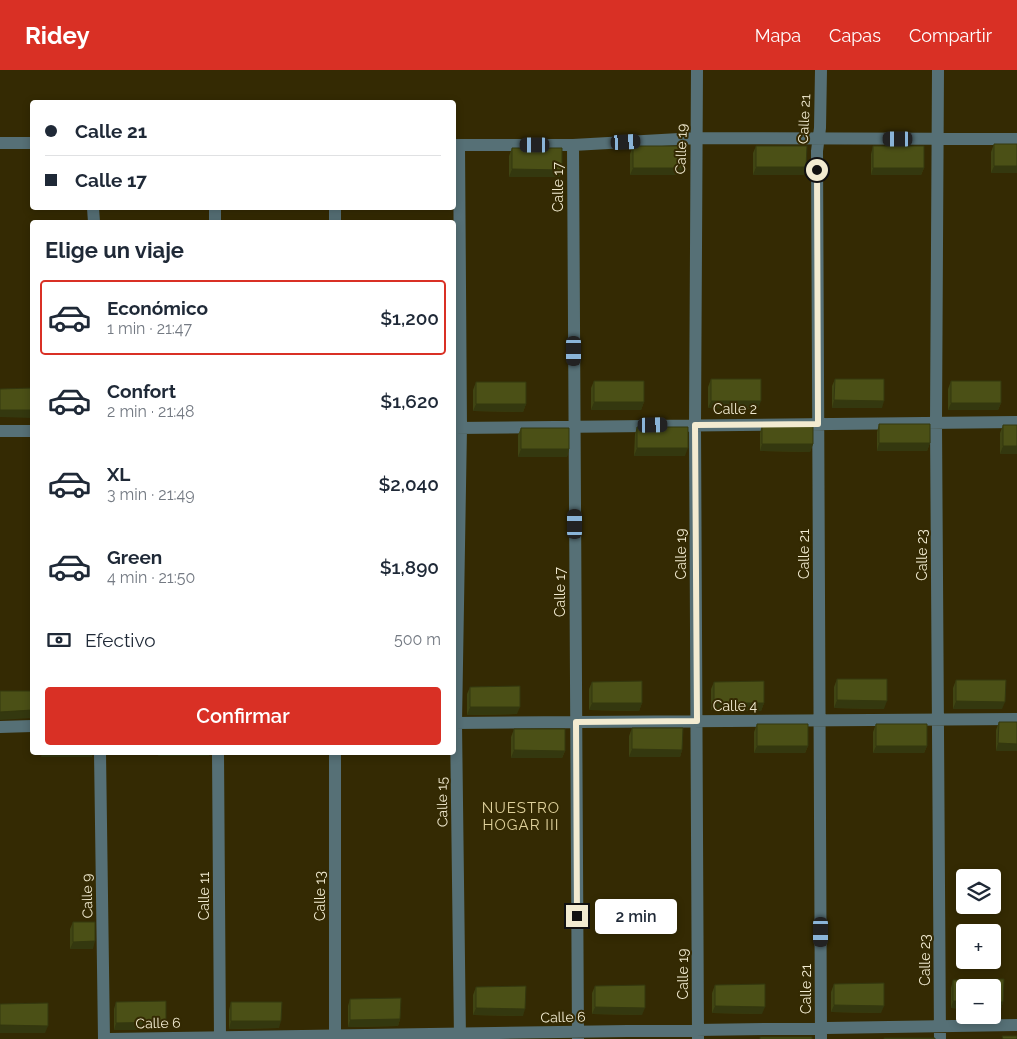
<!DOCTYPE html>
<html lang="es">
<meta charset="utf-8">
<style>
:root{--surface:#fff;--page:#f2f2f3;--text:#1f2937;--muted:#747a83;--line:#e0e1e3;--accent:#d93025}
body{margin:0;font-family:Raleway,sans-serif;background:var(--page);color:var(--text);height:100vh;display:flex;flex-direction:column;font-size:19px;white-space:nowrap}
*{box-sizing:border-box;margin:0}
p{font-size:16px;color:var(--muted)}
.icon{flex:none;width:28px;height:28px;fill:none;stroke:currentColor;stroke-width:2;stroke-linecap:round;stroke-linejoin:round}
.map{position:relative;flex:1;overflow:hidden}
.details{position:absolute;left:30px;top:150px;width:426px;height:535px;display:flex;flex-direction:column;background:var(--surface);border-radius:5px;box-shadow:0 2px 8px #0003}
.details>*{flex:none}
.top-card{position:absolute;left:30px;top:30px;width:426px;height:110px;border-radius:5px;box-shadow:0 2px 8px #0003;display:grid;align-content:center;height:110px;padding:0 15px;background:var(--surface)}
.fabs{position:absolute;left:956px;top:799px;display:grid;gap:10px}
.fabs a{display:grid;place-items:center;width:45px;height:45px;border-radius:5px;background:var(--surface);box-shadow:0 2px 8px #0003;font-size:25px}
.end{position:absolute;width:22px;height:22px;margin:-11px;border:6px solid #f2ebd1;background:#111;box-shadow:0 0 0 2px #111}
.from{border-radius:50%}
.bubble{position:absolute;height:35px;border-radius:5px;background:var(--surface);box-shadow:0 2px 8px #0003;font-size:16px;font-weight:600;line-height:35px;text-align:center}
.car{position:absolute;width:15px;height:30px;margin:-15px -8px;border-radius:6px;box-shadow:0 0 4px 1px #0007;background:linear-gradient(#222 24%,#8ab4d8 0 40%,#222 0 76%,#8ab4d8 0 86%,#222 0)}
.top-card b{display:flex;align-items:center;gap:18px;height:48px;font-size:19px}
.top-card b+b{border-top:1px solid var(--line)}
.top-card i{width:12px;height:12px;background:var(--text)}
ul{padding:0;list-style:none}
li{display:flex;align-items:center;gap:15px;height:75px;margin:0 10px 8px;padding:0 5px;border:2px solid transparent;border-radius:5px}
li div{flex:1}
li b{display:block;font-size:19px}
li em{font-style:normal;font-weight:600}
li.selected{border-color:var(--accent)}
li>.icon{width:45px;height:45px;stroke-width:1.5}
h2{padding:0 15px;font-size:22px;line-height:60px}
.pay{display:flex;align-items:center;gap:12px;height:55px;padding:0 15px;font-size:19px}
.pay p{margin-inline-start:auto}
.action{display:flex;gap:10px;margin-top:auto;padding:10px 15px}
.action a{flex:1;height:58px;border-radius:5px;background:var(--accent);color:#fff;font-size:20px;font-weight:600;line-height:58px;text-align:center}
header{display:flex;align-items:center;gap:30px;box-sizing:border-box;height:70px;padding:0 25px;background:var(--accent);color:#fff}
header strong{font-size:24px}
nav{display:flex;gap:28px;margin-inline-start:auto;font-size:18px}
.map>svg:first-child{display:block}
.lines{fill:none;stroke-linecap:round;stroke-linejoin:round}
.minor{stroke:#567076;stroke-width:12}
.wall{fill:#404513}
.shaded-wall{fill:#34380f}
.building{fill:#4b5016;stroke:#34380f}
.route{stroke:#f2ebd1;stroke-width:6}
.labels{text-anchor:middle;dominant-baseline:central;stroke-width:4;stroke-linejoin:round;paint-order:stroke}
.street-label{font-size:14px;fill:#f2ebd1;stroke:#342a03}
.neighbourhood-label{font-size:15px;letter-spacing:1px;fill:#dfd19c;stroke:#342a03}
</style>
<header>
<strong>Ridey</strong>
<nav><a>Mapa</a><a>Capas</a><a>Compartir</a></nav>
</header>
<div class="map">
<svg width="1017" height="969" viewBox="0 0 1017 969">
<rect width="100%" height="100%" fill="#342a03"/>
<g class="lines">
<path class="minor" d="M697,0L695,355L698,969
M821,0L820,58L817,81L821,969
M938,0L936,353L940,969
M0,73H32
M454,75H573L697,68L1017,69
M459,75L461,358L456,653L460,969
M573,75L578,969
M93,138L94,152
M215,138V152
M335,152V138
M454,358L1017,352
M0,361H32
M454,653L1017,649
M0,657L32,656
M100,682L104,969
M218,682L220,969
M335,682V969
M109,969L1017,955"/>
</g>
<path class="wall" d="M994,74H1017V103H991V82Z
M633,76L684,98L681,105H630V84Z
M756,76L806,97L804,105H753V83Z
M873,76L924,98L921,105H871V84Z
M512,78L562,100L560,107H509V86Z
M32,82V110H30V89Z
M711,309L758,339L708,338V317Z
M835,309L882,338H832V316Z
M594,311L644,332L641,340H591V318Z
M951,311L1001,333L998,340H948V319Z
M476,312L526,334L523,342L473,341V320Z
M879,354L930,373L927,381H877V362Z
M762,355L813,374L810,382L760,381V363Z
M1003,355H1017V384H1000V363Z
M637,357L685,386H634L635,364Z
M521,358L569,379L567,387H518V365Z
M837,609L884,639L834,638V617Z
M956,610L1002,639H953V618Z
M592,612L642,633L639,641L589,640V619Z
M714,612L764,633L761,641L711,640V619Z
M470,617L517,644L467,645V624Z
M999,652H1017L996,681V660Z
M757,654L808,676L805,683H754V662Z
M876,654L927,676L924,683H873V662Z
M632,658L682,680L680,687H629V666Z
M514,659L565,681L562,688H511V667Z
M73,852L93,879H70V859Z
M1004,909L1003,932L1001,939H992V918H965V939L951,938V918L953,910Z
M834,914L881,943L831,942V922Z
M715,915L762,944L712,943V923Z
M595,916L642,945L592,944V923Z
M476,917L523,946L473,945V925Z
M350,929L400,949L398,956L348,957V936Z
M116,932L163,960H114V939Z
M231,932L279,958L229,959V940Z"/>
<path class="shaded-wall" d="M994,96H1017V103H991Z
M756,97H806L804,105H753Z
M633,98H684L681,105H630Z
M873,98H924L921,105H871Z
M512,99L562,100L560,107H509Z
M32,103V110H30Z
M834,330L884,331L882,338H832Z
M711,331H761L758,339L708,338Z
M594,332H644L641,340H591Z
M951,333H1001L998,340H948Z
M476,334H526L523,342L473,341Z
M0,340H32V348L0,347Z
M879,373H930L927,381H877Z
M762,374H813L810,382L760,381Z
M1003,376H1017V384H1000Z
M637,378H688L685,386H634Z
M521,379H569L567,387H518Z
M837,630L887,631L884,639L834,638Z
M956,631L1005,632L1002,639H953Z
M592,633H642L639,641L589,640Z
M714,633H764L761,641L711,640Z
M470,637H520L517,644L467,645Z
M32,640V648L0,650V642Z
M998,673L1017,674V681H996Z
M757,676H808L805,683H754Z
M876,676H927L924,683H873Z
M632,679L682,680L680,687H629Z
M514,680L565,681L562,688H511Z
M42,682H93L92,687H41Z
M159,682H210L209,686H158Z
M279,682H328L327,685H278Z
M400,682H449L448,685H399Z
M95,871L93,879H70L73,872Z
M953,931H965V939L951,938Z
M992,932H1003L1001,939H992Z
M834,935L884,936L881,943L831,942Z
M715,936L765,937L762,944L712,943Z
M595,937L645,938L642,945L592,944Z
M476,938L525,939L523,946L473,945Z
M400,949L398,956L348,957L350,950Z
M231,951H281L279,958L229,959Z
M166,952L163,960H114L116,953Z
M0,955L48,956L45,963H0Z"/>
<path class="building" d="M994,74H1017V96H994Z
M633,76H684V98H633Z
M756,76H807L806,97H756Z
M873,76H924V98H873Z
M512,78H562V100L512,99Z
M711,309H761V331H711Z
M835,309H884V331L834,330Z
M594,311H644V332H594Z
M951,311H1001V333H951Z
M476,312H526V334H476Z
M32,318V340H0V319Z
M879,354H930V373H879Z
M762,355H813V374H762Z
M1003,355H1017V376H1003Z
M637,357H688V378H637Z
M454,358H455V378H454Z
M521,358H569V379H521Z
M837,609H887V631L837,630Z
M956,610H1006L1005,632L956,631Z
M642,611V633H592V612Z
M764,611V633H714V612Z
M520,616V637H470V617Z
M0,621H32V640L0,642Z
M999,652H1017V674L998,673Z
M757,654H808V676H757Z
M876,654H927V676H876Z
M632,658H683L682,680L632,679Z
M514,659H565V681L514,680Z
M73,852H95V871L73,872Z
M1004,909L1003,932H992V918H965V931H953V910Z
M884,913V936L834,935V914Z
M765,914V937L715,936V915Z
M645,915V938L595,937V916Z
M526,916L525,939L476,938V917Z
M401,928L400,949L350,950V929Z
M166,931V952L116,953V932Z
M231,932H282L281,951H231Z
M48,933V956L0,955V934Z
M1002,966H1017V969H1003Z
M760,967H812V969H760Z
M884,968H935V969H884Z"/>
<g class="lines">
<path class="route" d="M577,846L576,652L697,651L695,355L818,354L817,100"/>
</g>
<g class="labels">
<g class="street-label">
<text transform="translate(804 49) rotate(-87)">Calle 21</text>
<text transform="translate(681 79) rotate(-88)">Calle 19</text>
<text transform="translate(558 117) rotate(-90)">Calle 17</text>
<text x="735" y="339">Calle 2</text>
<text transform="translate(681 484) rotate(-90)">Calle 19</text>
<text transform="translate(804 484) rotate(-90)">Calle 21</text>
<text transform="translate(922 485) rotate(-90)">Calle 23</text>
<text transform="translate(560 522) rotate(-90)">Calle 17</text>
<text x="735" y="636">Calle 4</text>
<text transform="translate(442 732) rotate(-91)">Calle 15</text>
<text transform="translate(87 826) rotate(-91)">Calle 9</text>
<text transform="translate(204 826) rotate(-90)">Calle 11</text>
<text transform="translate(320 826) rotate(-90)">Calle 13</text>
<text transform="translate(925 890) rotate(-90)">Calle 23</text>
<text transform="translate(683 904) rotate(-90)">Calle 19</text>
<text transform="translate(806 919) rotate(-90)">Calle 21</text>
<text transform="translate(563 947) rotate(-1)">Calle 6</text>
<text transform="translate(158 953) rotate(-1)">Calle 6</text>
</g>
<g class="neighbourhood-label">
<text x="521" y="738">NUESTRO<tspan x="521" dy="17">HOGAR III</tspan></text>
</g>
</g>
</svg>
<div class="fabs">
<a><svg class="icon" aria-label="layers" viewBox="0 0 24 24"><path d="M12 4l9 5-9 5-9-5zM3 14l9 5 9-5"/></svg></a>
<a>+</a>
<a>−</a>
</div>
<i class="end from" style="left:817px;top:100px"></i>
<i class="end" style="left:577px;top:846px"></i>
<div class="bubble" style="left:595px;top:829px;width:82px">2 min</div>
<i class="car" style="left:898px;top:69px;rotate:270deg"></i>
<i class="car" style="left:626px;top:72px;rotate:87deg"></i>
<i class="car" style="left:535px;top:75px;rotate:270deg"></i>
<i class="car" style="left:574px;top:281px;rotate:180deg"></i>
<i class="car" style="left:653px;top:355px;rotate:89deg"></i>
<i class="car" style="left:575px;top:454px;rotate:0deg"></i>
<i class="car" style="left:821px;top:862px;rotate:180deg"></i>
<div class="top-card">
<b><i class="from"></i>Calle 21</b>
<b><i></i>Calle 17</b>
</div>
<section class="details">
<h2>Elige un viaje</h2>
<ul>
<li class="selected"><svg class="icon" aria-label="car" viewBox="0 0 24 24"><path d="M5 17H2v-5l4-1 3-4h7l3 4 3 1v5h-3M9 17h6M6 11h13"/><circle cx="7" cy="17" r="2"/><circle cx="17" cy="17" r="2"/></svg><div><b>Económico</b><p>1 min · 21:47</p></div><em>$1,200</em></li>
<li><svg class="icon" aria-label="car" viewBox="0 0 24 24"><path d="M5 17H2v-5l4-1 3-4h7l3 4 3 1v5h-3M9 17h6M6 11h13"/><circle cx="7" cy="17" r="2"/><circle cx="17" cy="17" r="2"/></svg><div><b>Confort</b><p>2 min · 21:48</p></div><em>$1,620</em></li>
<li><svg class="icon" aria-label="car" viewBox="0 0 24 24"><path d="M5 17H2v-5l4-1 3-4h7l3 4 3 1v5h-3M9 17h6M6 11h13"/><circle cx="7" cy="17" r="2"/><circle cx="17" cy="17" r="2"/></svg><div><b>XL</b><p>3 min · 21:49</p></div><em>$2,040</em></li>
<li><svg class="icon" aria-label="car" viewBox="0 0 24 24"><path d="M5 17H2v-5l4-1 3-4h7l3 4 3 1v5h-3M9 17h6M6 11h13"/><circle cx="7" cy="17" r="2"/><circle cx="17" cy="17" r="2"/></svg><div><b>Green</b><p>4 min · 21:50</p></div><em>$1,890</em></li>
</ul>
<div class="pay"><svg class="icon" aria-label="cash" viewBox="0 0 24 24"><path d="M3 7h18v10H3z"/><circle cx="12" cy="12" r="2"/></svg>Efectivo<p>500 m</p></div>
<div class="action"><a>Confirmar</a></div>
</section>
</div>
